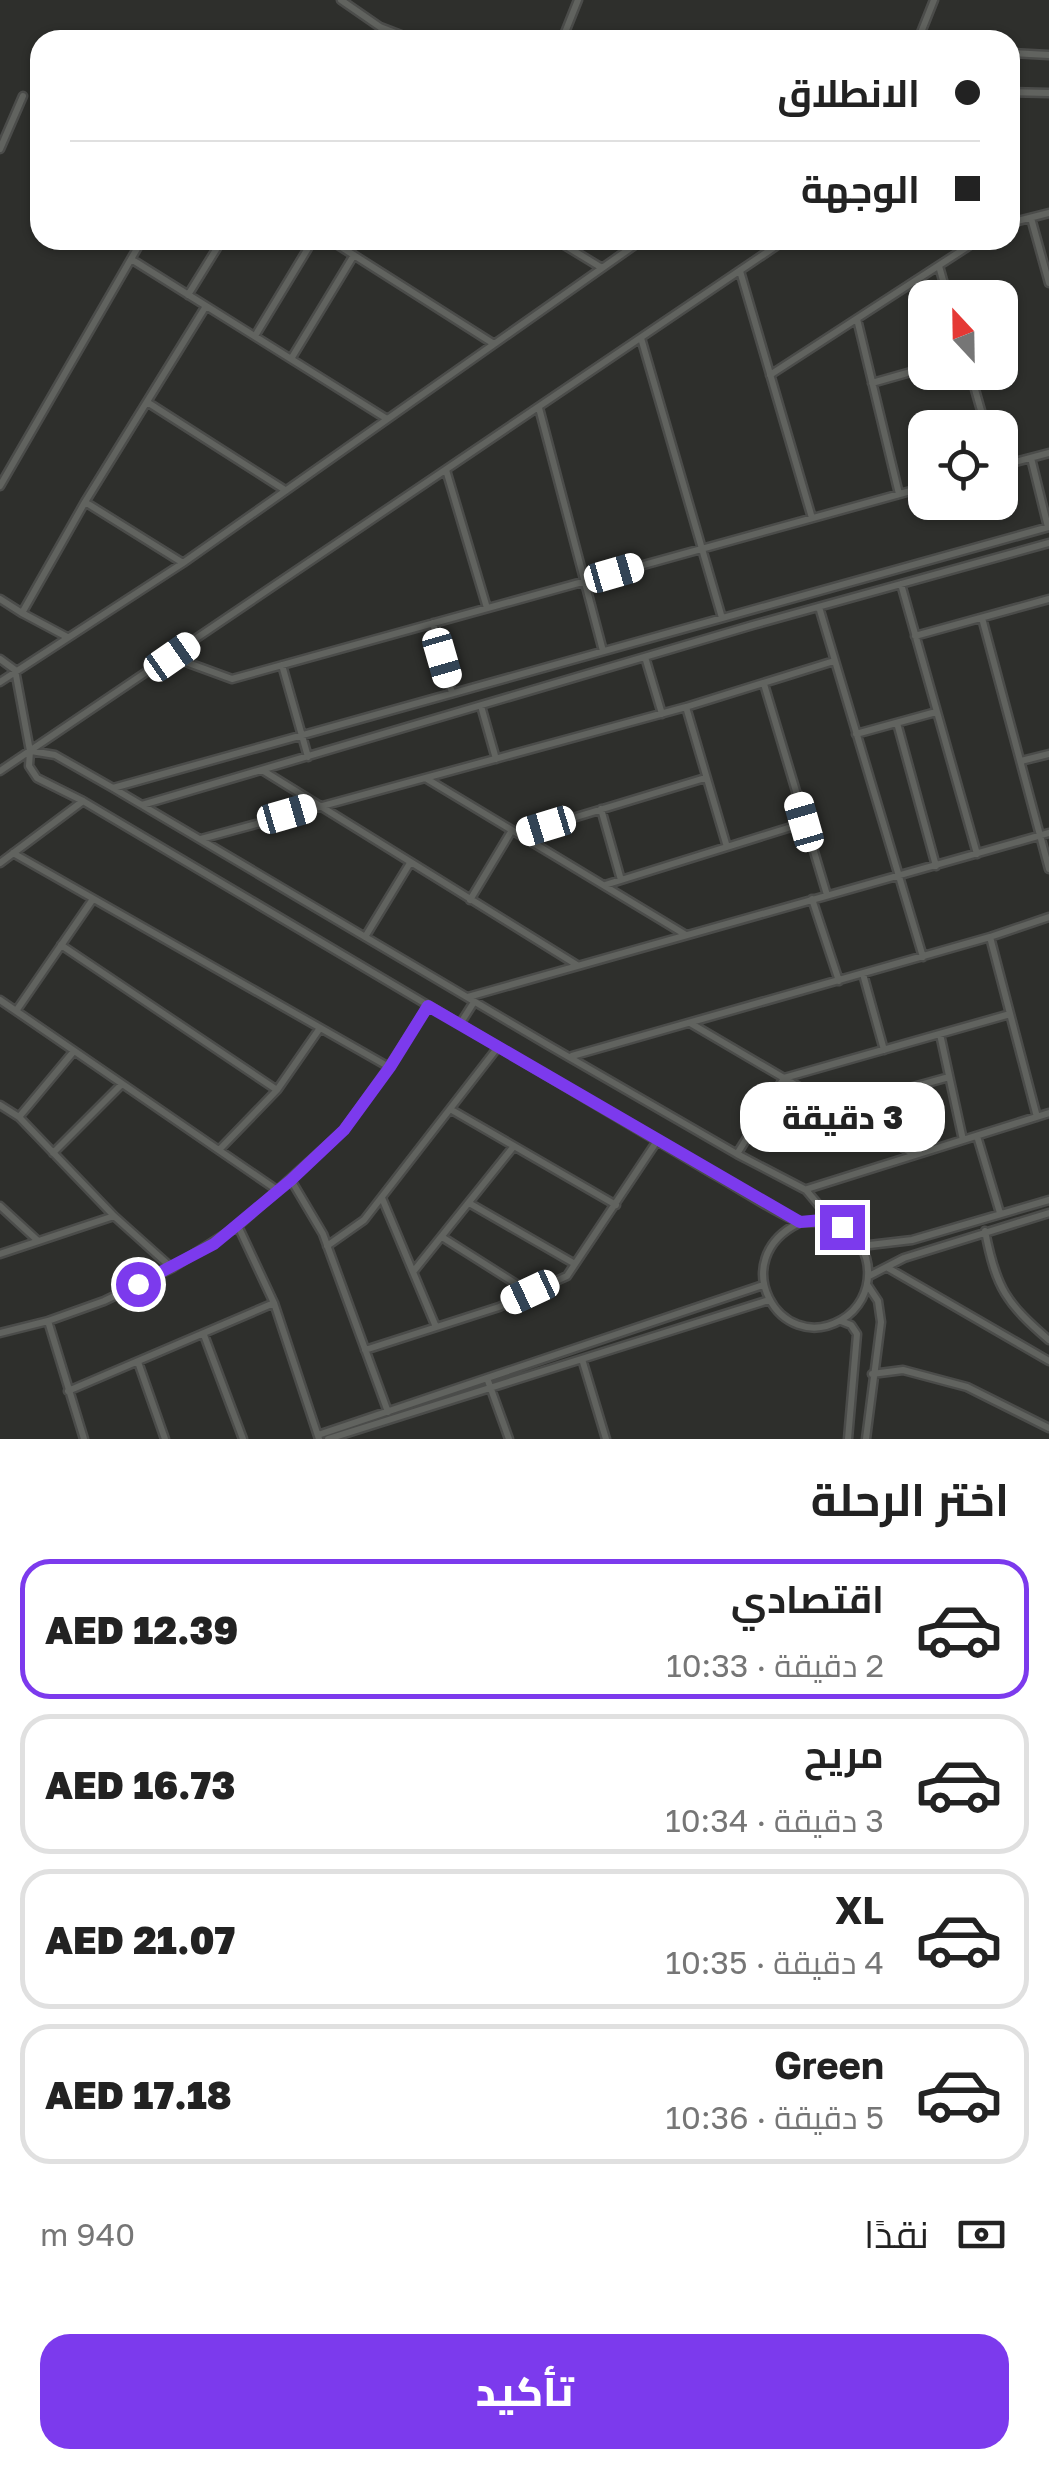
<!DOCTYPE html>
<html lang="ar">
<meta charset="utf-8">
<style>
:root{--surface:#fff;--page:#f2f2f2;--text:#222;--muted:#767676;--line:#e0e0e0;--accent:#7c3aed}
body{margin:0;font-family:"Golos Text",Cairo,sans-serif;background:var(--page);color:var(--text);direction:rtl;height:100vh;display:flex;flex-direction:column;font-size:38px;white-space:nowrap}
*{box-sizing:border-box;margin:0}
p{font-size:32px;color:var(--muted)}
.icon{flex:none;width:55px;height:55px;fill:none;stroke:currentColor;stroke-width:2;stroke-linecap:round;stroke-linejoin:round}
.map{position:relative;height:1439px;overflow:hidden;direction:ltr}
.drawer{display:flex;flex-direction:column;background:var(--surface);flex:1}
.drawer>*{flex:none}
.banner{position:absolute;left:30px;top:30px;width:990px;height:220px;border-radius:30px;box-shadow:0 2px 8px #0004;direction:rtl;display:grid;align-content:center;height:220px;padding:0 40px;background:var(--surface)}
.needle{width:65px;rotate:338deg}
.controls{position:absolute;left:908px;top:280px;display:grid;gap:20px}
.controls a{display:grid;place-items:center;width:110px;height:110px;border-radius:20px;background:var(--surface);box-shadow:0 2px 8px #0004;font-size:50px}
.end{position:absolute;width:45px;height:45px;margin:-22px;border:12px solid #7c3aed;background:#fff;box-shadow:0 0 0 5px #fff}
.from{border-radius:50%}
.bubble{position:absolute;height:70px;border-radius:30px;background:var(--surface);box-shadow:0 2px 8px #0004;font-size:32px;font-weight:800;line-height:70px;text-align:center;direction:rtl}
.car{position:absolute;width:30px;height:60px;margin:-30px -15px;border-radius:12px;box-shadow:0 0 8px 2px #0007;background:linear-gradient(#fff 24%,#345 0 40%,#fff 0 76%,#345 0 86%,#fff 0)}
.banner b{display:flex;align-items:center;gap:35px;height:95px;font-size:38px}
.banner b+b{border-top:2px solid var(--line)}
.banner i{width:25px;height:25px;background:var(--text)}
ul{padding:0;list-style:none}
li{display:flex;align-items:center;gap:30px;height:140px;margin:0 20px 15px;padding:0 20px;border:5px solid var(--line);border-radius:30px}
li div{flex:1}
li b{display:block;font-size:38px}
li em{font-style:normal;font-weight:800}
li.current{border-color:var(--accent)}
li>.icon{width:90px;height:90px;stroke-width:1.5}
h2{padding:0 40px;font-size:45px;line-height:120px}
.pay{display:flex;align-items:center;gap:25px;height:110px;padding:0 40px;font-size:38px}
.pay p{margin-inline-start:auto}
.action{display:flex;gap:20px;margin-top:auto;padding:20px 40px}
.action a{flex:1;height:115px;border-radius:30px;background:var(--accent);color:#fff;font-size:40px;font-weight:800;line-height:115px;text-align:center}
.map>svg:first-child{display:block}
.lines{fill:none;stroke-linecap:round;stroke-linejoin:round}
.street-casing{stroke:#4b4c4a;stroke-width:11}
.street{stroke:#61635f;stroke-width:6}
.route{stroke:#7c3aed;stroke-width:12}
</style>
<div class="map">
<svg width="1049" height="1439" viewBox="0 0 1049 1439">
<rect width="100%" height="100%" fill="#2e2f2c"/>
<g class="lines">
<defs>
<path id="street" d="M341,0L380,27L406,37L532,40
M562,40L578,0
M918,40L934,0
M1010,53L1049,55
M1010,92L1049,93
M0,149L23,96
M1031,218L1049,283
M1010,223L1049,213
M330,240L494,344
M556,240L602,268
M131,259L387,419
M939,266L948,298
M740,271L812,518
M188,295L222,240
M857,319L899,494
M255,336L313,240
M641,338L722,618
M291,359L354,255
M970,372L986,428
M770,375L978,240
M872,383L925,368
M147,402L285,490
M539,408L603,651
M1031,458L1048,527
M1000,466L1049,453
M446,470L487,608
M0,486L142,240
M85,502L183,563
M901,584L977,854
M0,599L22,613
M819,607L923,957
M982,618L1049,869
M433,623L452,693
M915,636L1049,599
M67,637L22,613L85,502L206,306
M172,657L232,679L925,487
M645,657L662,714
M0,659L15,670L30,751L29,766L37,778L83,801L713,1174C740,1189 766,1207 794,1220C807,1226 824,1218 839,1226C877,1244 878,1299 841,1320C779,1355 725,1259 799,1223
M282,665L308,757
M0,682L183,563L642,240
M764,684L827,895
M481,706L496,759
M686,707L727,847
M897,723L936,866
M856,734L936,712
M31,751L55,755L113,788L548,1045L737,1154L806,1190L832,1221
M1021,761L1049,754
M262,770L577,965
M0,771L785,240
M427,779L686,935
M113,788L1049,527
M142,805L753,625L1049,543
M601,809L621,880
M520,834L705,778
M201,839L686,707L834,661
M13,853L389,1067
M0,863L83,801
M605,885L804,823
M812,899L839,981
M470,900L512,830
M365,937L410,863
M990,937L1037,1117
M61,945L277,1090
M863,974L884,1050
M468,997L1049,833
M0,1000L277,1190
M16,1011L93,899
M690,1023L915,1155
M460,1024L474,1002
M940,1034L963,1140
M572,1056L990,937L1049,917
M0,1105L19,1117L114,1216L172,1268
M450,1109L616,1205
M834,1109L949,1077
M19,1117L74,1051
M977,1136L1000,1213
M219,1150L277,1090L320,1028
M53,1153L122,1084
M737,1154L784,1078L1010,1014
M291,1180L323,1234L388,1412
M807,1189L1049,1113
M382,1198L436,1327
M469,1203L575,1264
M0,1206L37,1240
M238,1226L274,1303L319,1439
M985,1231C996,1288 1006,1303 1049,1340
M442,1237L529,1292
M327,1246L364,1220L498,1047
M861,1246L912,1240L1049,1200
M0,1254L114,1216
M888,1268L1049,1361
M413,1272L514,1146
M869,1276L904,1258L1049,1213
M48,1321L84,1439
M841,1321L851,1325L857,1334L848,1439
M0,1333L48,1321L104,1301L172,1268L238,1226L344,1130L389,1067L428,1006
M204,1335L243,1439
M365,1350L499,1307L567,1276L657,1141
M582,1359L606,1439
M138,1362L165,1439
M872,1374L903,1370L967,1387L1049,1428
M487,1378L509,1439
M68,1391L274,1303
M318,1435L763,1285
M328,1439L769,1300
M866,1439L881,1322L878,1301L868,1286"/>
</defs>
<use href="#street" class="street-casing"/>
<use href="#street" class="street"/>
</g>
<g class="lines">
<path class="route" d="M138,1284L214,1244L291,1180L344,1130L390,1067L428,1006L800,1222L822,1220L842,1227"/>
</g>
</svg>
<div class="controls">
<a><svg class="needle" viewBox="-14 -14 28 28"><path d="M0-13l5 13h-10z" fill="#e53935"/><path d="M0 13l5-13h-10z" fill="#767676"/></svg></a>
<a><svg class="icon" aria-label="locate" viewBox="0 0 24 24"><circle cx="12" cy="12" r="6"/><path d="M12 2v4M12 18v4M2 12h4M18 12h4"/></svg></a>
</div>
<i class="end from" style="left:138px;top:1284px"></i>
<i class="end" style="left:842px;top:1227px"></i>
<div class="bubble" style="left:740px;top:1082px;width:205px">3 دقيقة</div>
<i class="car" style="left:614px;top:573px;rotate:74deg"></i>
<i class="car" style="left:172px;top:657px;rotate:55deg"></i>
<i class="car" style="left:442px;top:658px;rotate:164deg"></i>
<i class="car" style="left:287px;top:814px;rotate:74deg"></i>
<i class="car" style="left:804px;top:822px;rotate:344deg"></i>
<i class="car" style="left:546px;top:826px;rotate:253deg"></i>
<i class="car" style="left:530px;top:1292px;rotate:245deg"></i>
<div class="banner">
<b><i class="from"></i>الانطلاق</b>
<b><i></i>الوجهة</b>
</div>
</div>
<section class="drawer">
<h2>اختر الرحلة</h2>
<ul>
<li class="current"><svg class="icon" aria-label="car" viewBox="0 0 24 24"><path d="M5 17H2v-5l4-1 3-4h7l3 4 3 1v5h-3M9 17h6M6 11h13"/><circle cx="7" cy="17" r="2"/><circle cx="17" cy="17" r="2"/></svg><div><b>اقتصادي</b><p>2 دقيقة · 10:33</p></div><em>AED 12.39</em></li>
<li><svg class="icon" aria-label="car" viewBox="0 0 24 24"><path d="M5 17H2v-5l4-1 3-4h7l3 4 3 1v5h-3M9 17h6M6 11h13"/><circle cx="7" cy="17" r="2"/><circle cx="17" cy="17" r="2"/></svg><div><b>مريح</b><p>3 دقيقة · 10:34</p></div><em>AED 16.73</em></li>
<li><svg class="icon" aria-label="car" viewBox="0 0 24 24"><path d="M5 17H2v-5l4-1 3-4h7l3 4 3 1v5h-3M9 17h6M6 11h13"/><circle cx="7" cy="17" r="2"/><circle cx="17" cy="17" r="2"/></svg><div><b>XL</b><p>4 دقيقة · 10:35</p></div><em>AED 21.07</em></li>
<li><svg class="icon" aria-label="car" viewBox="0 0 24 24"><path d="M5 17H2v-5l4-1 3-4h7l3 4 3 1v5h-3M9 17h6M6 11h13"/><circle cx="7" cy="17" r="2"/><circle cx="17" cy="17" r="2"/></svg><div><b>Green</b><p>5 دقيقة · 10:36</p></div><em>AED 17.18</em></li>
</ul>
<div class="pay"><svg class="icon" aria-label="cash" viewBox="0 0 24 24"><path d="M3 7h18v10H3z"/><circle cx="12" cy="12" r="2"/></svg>نقدًا<p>940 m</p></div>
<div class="action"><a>تأكيد</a></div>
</section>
